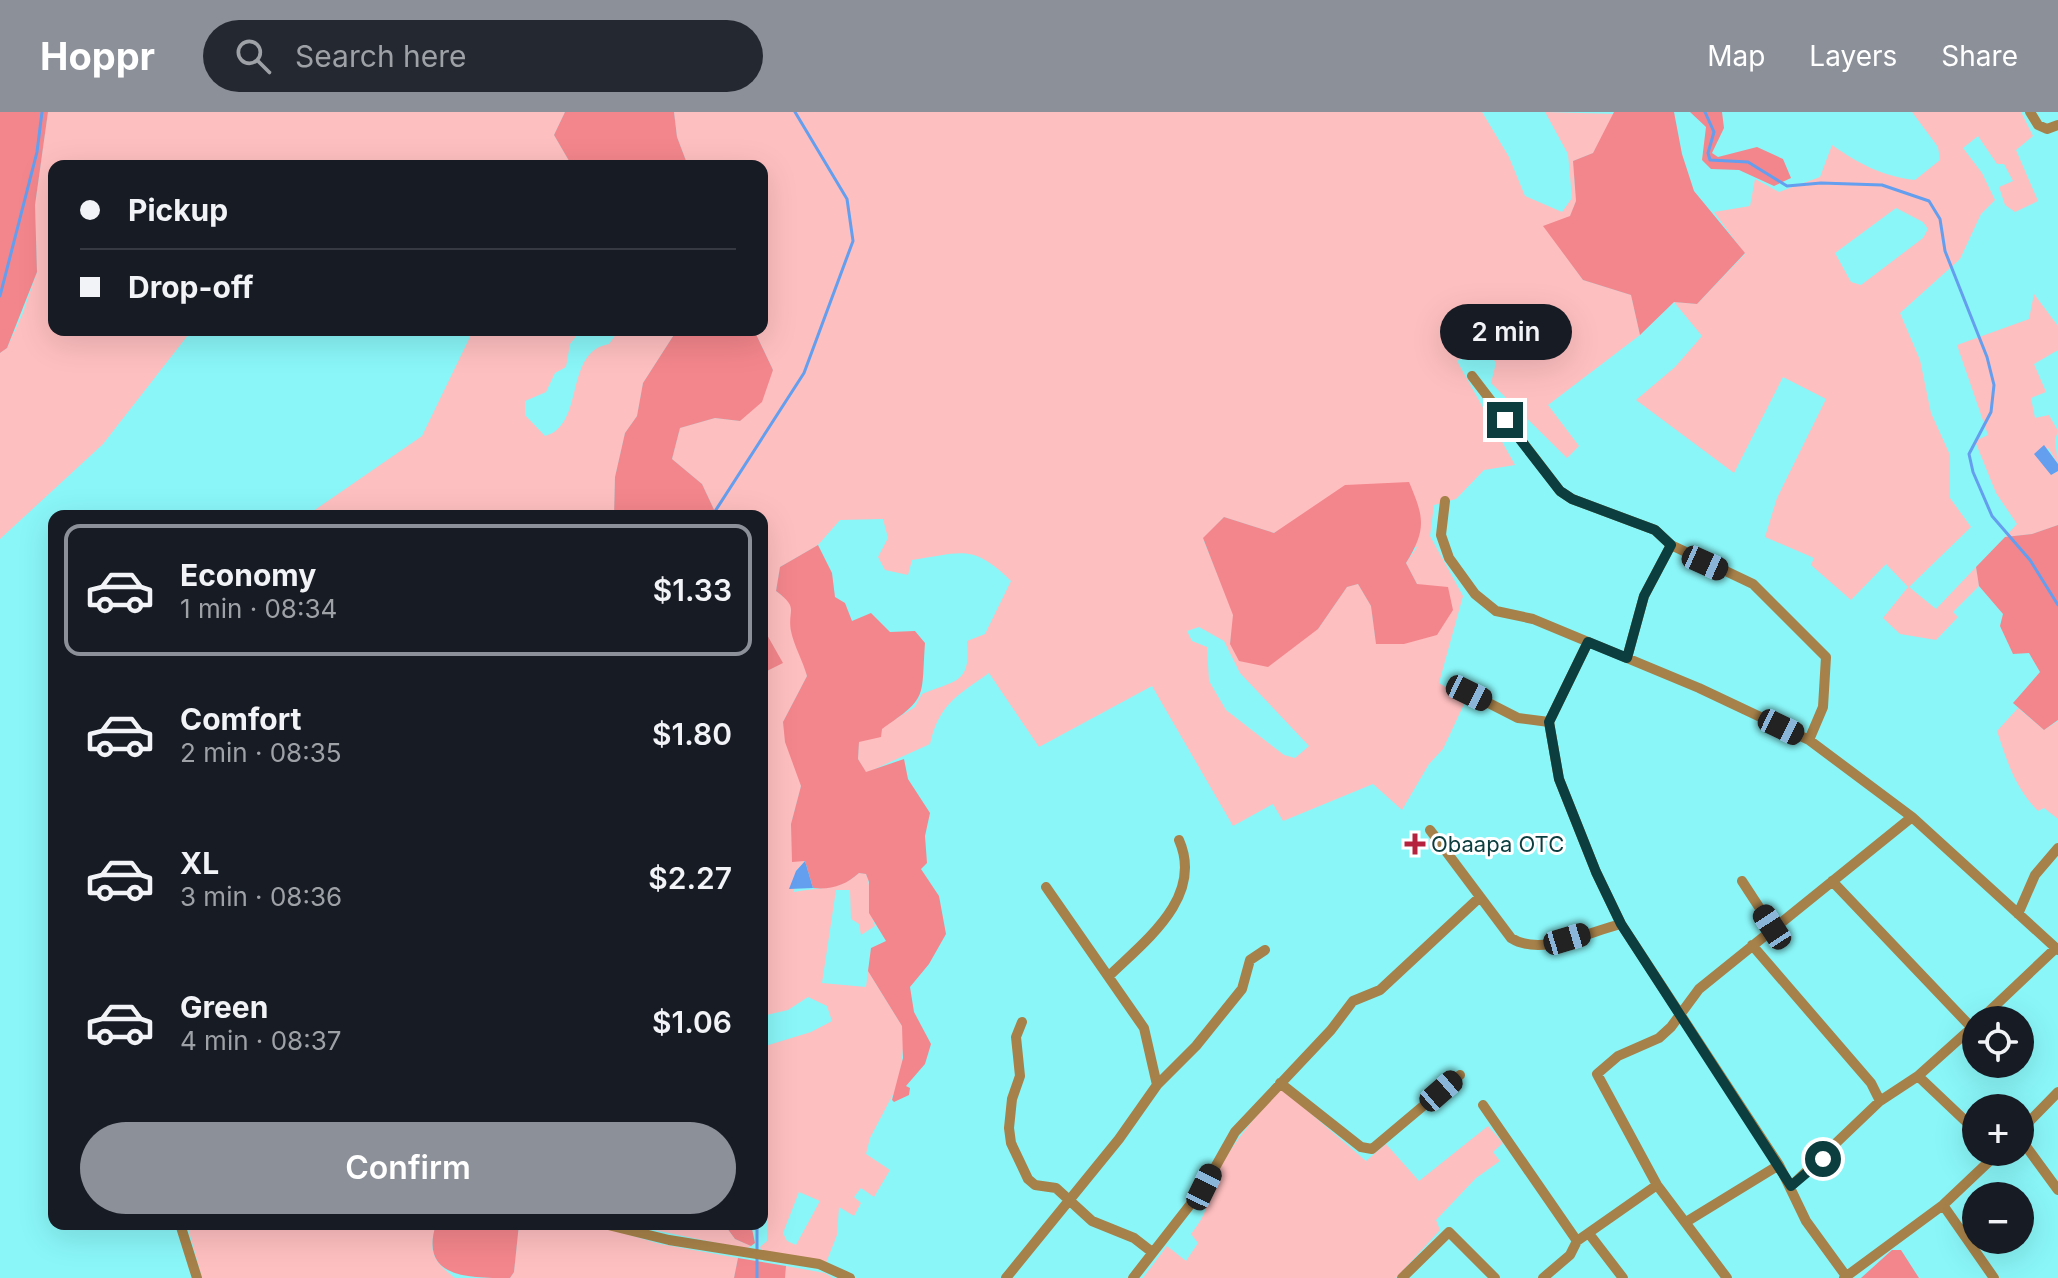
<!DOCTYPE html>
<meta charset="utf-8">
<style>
:root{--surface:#171b24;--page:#242831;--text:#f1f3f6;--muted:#9ea1a6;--line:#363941;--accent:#8c9099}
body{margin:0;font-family:Inter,sans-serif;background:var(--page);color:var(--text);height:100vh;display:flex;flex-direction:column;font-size:30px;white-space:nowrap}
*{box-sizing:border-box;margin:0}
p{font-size:26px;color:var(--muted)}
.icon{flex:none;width:44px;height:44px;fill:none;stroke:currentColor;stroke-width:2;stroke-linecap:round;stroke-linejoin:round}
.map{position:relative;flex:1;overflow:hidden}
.drawer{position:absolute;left:48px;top:398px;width:720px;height:720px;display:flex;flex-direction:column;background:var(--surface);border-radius:16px;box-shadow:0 8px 32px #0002}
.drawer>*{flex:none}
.banner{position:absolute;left:48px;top:48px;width:720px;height:176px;border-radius:16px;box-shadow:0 8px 32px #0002;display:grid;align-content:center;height:176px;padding:0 32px;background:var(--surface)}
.fabs{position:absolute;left:1962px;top:894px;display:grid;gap:16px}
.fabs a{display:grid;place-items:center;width:72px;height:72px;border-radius:50%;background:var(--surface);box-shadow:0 8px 32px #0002;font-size:40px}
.end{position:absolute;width:36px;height:36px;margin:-18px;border:10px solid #0d3e3f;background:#fff;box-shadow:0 0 0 4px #fff}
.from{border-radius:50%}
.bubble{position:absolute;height:56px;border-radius:28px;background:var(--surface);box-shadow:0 8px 32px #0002;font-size:26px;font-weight:600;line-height:56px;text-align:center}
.car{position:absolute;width:24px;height:48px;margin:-24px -12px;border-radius:10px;box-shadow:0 0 6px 2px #0007;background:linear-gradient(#222 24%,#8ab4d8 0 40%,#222 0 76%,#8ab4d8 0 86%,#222 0)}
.banner b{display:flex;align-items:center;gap:28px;height:76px;font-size:30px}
.banner b+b{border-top:2px solid var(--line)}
.banner i{width:20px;height:20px;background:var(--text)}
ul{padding:14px 0 0;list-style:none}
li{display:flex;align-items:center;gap:24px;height:132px;margin:0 16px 12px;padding:0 16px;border:4px solid transparent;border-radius:16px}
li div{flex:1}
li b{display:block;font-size:30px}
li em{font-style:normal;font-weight:600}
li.on{border-color:var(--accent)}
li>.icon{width:72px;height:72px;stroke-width:1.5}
.button{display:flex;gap:16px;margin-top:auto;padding:16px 32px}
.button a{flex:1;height:92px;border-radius:48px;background:var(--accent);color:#fff;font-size:32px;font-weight:600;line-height:92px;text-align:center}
header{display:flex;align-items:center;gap:48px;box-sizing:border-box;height:112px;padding:0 40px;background:var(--accent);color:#fff}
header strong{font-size:38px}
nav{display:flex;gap:44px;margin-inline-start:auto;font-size:28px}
.search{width:560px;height:72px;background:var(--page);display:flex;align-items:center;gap:20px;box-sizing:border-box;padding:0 28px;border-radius:44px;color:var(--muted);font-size:30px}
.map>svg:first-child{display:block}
.green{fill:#febfc0;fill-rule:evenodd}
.forest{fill:#f3868c}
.water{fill:#649eee}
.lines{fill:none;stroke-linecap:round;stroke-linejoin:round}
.stream{stroke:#649eee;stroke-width:3}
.minor{stroke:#a68149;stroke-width:10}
.route{stroke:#0d3e3f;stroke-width:10}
.poi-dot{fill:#b4223e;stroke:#fff;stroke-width:3}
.labels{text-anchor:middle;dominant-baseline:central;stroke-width:6;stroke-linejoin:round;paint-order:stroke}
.poi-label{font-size:22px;fill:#0d3e3f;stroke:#fff;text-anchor:start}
</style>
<header>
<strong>Hoppr</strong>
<div class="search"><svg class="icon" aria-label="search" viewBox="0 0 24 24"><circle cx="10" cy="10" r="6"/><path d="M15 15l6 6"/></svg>Search here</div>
<nav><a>Map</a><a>Layers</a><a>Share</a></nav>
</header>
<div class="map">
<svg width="2058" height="1166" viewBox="0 0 2058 1166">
<rect width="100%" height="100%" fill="#8af6f8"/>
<path class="green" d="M48,0H565L554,23L572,54H54V218H192L103,332L0,427V241L7,236L23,201L37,160L35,93Z
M674,0H1482L1509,45L1525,84L1562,100L1572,86L1568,42L1545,0L1615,2L1593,41L1573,49L1576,89L1570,105L1544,114L1583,168L1631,183L1640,223L1548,293L1579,334L1567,346L1491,271L1496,251L1483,232L1457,249L1515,353L1484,358L1456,387L1434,393L1430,424L1463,484L1439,571L1466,588L1443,637L1429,652L1402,698L1373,672L1283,709L1273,692L1233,714L1152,574L1039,635L989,561C958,583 939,592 930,632L866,661L858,647L859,630L915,595L922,582C957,568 971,571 967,529L985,522L1011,469C972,431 962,441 912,448L908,463L885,458L878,445L888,426L883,407L840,408L818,433L780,455L776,479L790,490L807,564L783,610L801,674L791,712L792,749H805L796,759L794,780C818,775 840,779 859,761L866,762C873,779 867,797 875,814L861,823L859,812L851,807L850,778H836L822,871L866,875L868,859L902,914L904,928L899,971L870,1026L866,1042L890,1058L874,1085L861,1076L854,1085L861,1091L854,1104L839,1095L837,1123L826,1151L762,1140L760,1135L767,1129L768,1097L763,1085L762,935L811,920L832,909L827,894L808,885L788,898L762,904V612L766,605L767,559L782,551L762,514V404H717L702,372L672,347L680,316L715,306L740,309L773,258L754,218H762V54H688L677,25ZM1224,405L1274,421L1301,405L1417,435L1406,451L1417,472L1376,532L1371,494L1358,472L1347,475L1318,517L1230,532L1234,503L1203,427ZM1199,515L1224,529L1240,561L1309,634L1295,646L1284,643L1226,598L1209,569L1207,535L1192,529L1187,519ZM799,1080L820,1089L796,1133L787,1129L783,1121Z
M1912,0H2021L2033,24L2016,38L2038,89L2015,100L2005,93L1999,75L2013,69L2004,52H1997L1978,24L1963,36L1982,61L1995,88L1981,102L1960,147L1900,201L1920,248L1931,301L1950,343V386L1971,415L1909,475L1936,497L1976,455L1979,474L1953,500L1958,505L1936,528L1900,522L1883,506L1908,475L1886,452L1851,488L1811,453L1814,446L1765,425L1777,386L1826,287L1783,265L1734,361L1636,288L1675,255L1702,224L1674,190L1697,192L1745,142L1714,100L1750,94L1755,67L1779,80L1820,65L1832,33C1859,52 1882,64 1915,68L1940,48L1938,35ZM1896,96L1923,110L1928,117L1923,126L1861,173L1851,170L1835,141Z
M2034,182L2058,214V238L2034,252L2046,280L2031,286L2035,306L2049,303L2058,319L2055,328L2058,352L2047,334L2051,363L2058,359V413L2032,422L2005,425L2017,412L1996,381L1975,329L1988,323L1957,233L2029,207Z
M469,218H581L570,232L566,255L555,261L546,280L525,289V303L545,324C586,313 563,240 609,232L619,218H677L643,271L637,304L625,321L615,365L614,404H306L422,324L470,225Z
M2018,596L2044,618L2058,609V707L2044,696L2038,699C2015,676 2007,649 1997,619Z
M1281,976L1366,1049L1386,1032L1419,1069L1488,1014L1503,1031L1493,1040L1500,1049L1476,1066L1436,1108L1440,1118L1396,1166H1143L1167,1134L1186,1149L1198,1131L1191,1122C1209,1099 1204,1097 1213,1072C1224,1040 1258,1001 1281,976Z
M187,1112H436C428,1140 432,1148 455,1166H202Z
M519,1112H593L660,1132L738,1146L734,1166H510L514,1160Z
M625,1112H724L735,1127L751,1134L746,1137Z
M786,1154L825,1161L833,1166H785Z"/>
<path class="forest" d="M0,0H48L35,93L37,160L7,236L0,241Z
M565,0H674L677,25L688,54H572L554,23Z
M1614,0H1674L1682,42L1694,79L1745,141L1697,192L1674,190L1640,223L1631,183L1583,168L1543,114L1570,104L1576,89L1573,49L1593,41Z
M1690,0H1722L1724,16L1712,41L1718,45L1757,35L1783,47L1791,66L1774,74L1739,58L1711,57L1702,48L1706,15Z
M677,218H754L773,258L762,290L740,309L715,306L680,316L672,347L702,372L717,404H614L615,365L625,321L637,304L643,271Z
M1409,370C1424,405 1427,417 1406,451L1417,472L1448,475L1453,498L1437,523L1404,532H1376L1371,494L1358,472L1347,475L1318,517L1268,555L1239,549L1230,532L1233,503L1203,426L1224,405L1274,421L1345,373Z
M2058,413V608L2044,618L2013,591L2040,560L2029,541L2013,542L2000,514L2003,502L1979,474L1976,455L2005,425L2032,422Z
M818,433L832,461L835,485L845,491L852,509L871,501L890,520L915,519L925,531C921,586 929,585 882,617L881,625L859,630L858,647L866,660L904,647L908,667L930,701L925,724L927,751L921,757L939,784L946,822L929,852L910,875L914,900L931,932L925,952L906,974L910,976L909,983L894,990L892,988L903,946L902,914L868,859L871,836L886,829L869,801V770L866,762L859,761C846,773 831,778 813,776L805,749L792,750L791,712L801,674L785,630L783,610L807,564C803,549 794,534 791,519C787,497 800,497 776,479L780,455Z
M762,514L783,551L767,559L766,605L762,612Z
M436,1112H519L514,1160L510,1166C467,1166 419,1166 436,1112Z
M724,1112H751L755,1131L751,1134L735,1127Z
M1892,1138H1901L1919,1166H1861Z
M738,1146L786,1154L785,1166H734Z"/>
<path class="water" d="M2044,333L2058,352V359L2051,363L2034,342Z
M805,749L813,776L789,777L796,759Z"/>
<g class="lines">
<path class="stream" d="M1705,0L1714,20L1708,41L1710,48L1748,50L1787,74L1821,71L1882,73L1929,89L1940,107L1945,139L1987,245L1994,273L1991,300L1969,342L1973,360L1992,404L2030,448L2058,493
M0,184L37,40L42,0
M712,404L804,261L853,129L847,87L795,0
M757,1138V1112
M757,1166V1146"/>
<path class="minor" d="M2030,0L2038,13L2047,17L2058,13
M1472,264L1560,379L1572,387L1655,418L1671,433L1644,484L1627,546
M1445,389L1441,423L1449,446L1475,482L1496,499L1533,507L1699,576L1809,628L1912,705L2058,838
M1671,433L1753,472L1826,545L1823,595L1809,628
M1588,530L1549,610L1559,667L1596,760L1621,812L1779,1053L1806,1109L1846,1164
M1469,581L1518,606L1549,610
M1430,718L1511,826C1541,845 1588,820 1621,812
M1742,769L1772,815
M1832,769L1972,916
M2018,802L2035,763L2058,736
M1752,833L1871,971L1880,989
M1109,864C1146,828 1204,785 1179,728
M1980,908L2056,836
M1022,910L1016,925L1020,964L1012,987L1009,1016L1011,1031L1028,1067L1035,1073L1056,1076L1092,1109L1134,1126L1152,1140
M1918,964L1976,1019
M1280,971L1361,1035L1372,1037L1460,963
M1157,973L1196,934L1242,877L1250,848L1265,838
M1483,993L1577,1129
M2020,1019L2058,980
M2020,1026L2058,1078
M1791,1074L1880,989L1918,964L1976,912
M1943,1093L1994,1166
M1686,1110L1779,1053
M180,1112L197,1166
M604,1112L669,1128L819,1152L850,1166
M1590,1123L1623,1166
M1006,1166L1119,1027L1157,973L1144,916L1046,775
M1133,1166L1204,1075L1235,1020L1331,918L1353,889L1380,878L1480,785
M1402,1166L1449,1120L1495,1166
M1543,1166L1570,1143L1577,1129L1657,1073
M1727,1166L1657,1073L1597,962L1618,944L1659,926L1671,915L1699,877L1912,705
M1844,1166L1943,1093L1999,1040"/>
</g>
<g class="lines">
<path class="route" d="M1505,308L1560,379L1572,387L1655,418L1671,433L1644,484L1627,546L1588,530L1549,610L1559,667L1596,760L1621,812L1791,1074L1823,1047"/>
</g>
<path class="poi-dot" d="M1411 720h8v8h8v8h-8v8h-8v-8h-8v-8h8z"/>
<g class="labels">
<g class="poi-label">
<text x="1431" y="732">Obaapa OTC</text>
</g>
</g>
</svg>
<div class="fabs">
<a><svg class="icon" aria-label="locate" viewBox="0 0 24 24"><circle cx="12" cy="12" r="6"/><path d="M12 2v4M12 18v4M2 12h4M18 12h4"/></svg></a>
<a>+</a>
<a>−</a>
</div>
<i class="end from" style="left:1823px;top:1047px"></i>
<i class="end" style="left:1505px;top:308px"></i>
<div class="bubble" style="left:1440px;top:192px;width:132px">2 min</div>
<i class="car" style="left:1705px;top:451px;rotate:114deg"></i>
<i class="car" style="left:1469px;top:581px;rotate:116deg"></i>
<i class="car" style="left:1781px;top:615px;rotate:116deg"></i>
<i class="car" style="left:1772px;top:815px;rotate:327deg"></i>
<i class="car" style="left:1567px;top:827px;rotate:73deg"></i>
<i class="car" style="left:1441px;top:979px;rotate:49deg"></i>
<i class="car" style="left:1204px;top:1075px;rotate:26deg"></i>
<div class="banner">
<b><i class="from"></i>Pickup</b>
<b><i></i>Drop-off</b>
</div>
<section class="drawer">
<ul>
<li class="on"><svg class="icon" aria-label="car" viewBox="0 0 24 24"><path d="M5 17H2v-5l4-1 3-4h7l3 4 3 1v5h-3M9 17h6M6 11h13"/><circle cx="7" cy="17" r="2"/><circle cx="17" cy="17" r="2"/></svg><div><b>Economy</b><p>1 min · 08:34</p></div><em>$1.33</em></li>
<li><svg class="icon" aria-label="car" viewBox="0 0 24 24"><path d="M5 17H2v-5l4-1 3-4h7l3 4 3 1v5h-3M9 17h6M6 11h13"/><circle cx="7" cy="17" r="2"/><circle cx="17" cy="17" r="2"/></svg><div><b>Comfort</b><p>2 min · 08:35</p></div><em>$1.80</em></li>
<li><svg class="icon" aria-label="car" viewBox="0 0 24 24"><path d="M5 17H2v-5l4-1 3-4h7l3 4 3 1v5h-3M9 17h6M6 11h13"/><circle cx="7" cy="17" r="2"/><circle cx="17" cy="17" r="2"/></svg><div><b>XL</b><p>3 min · 08:36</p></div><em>$2.27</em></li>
<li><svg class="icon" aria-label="car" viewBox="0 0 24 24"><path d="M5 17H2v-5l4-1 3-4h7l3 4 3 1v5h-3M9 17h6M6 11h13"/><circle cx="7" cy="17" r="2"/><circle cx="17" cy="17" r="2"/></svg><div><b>Green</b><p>4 min · 08:37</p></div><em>$1.06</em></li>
</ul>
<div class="button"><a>Confirm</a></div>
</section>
</div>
